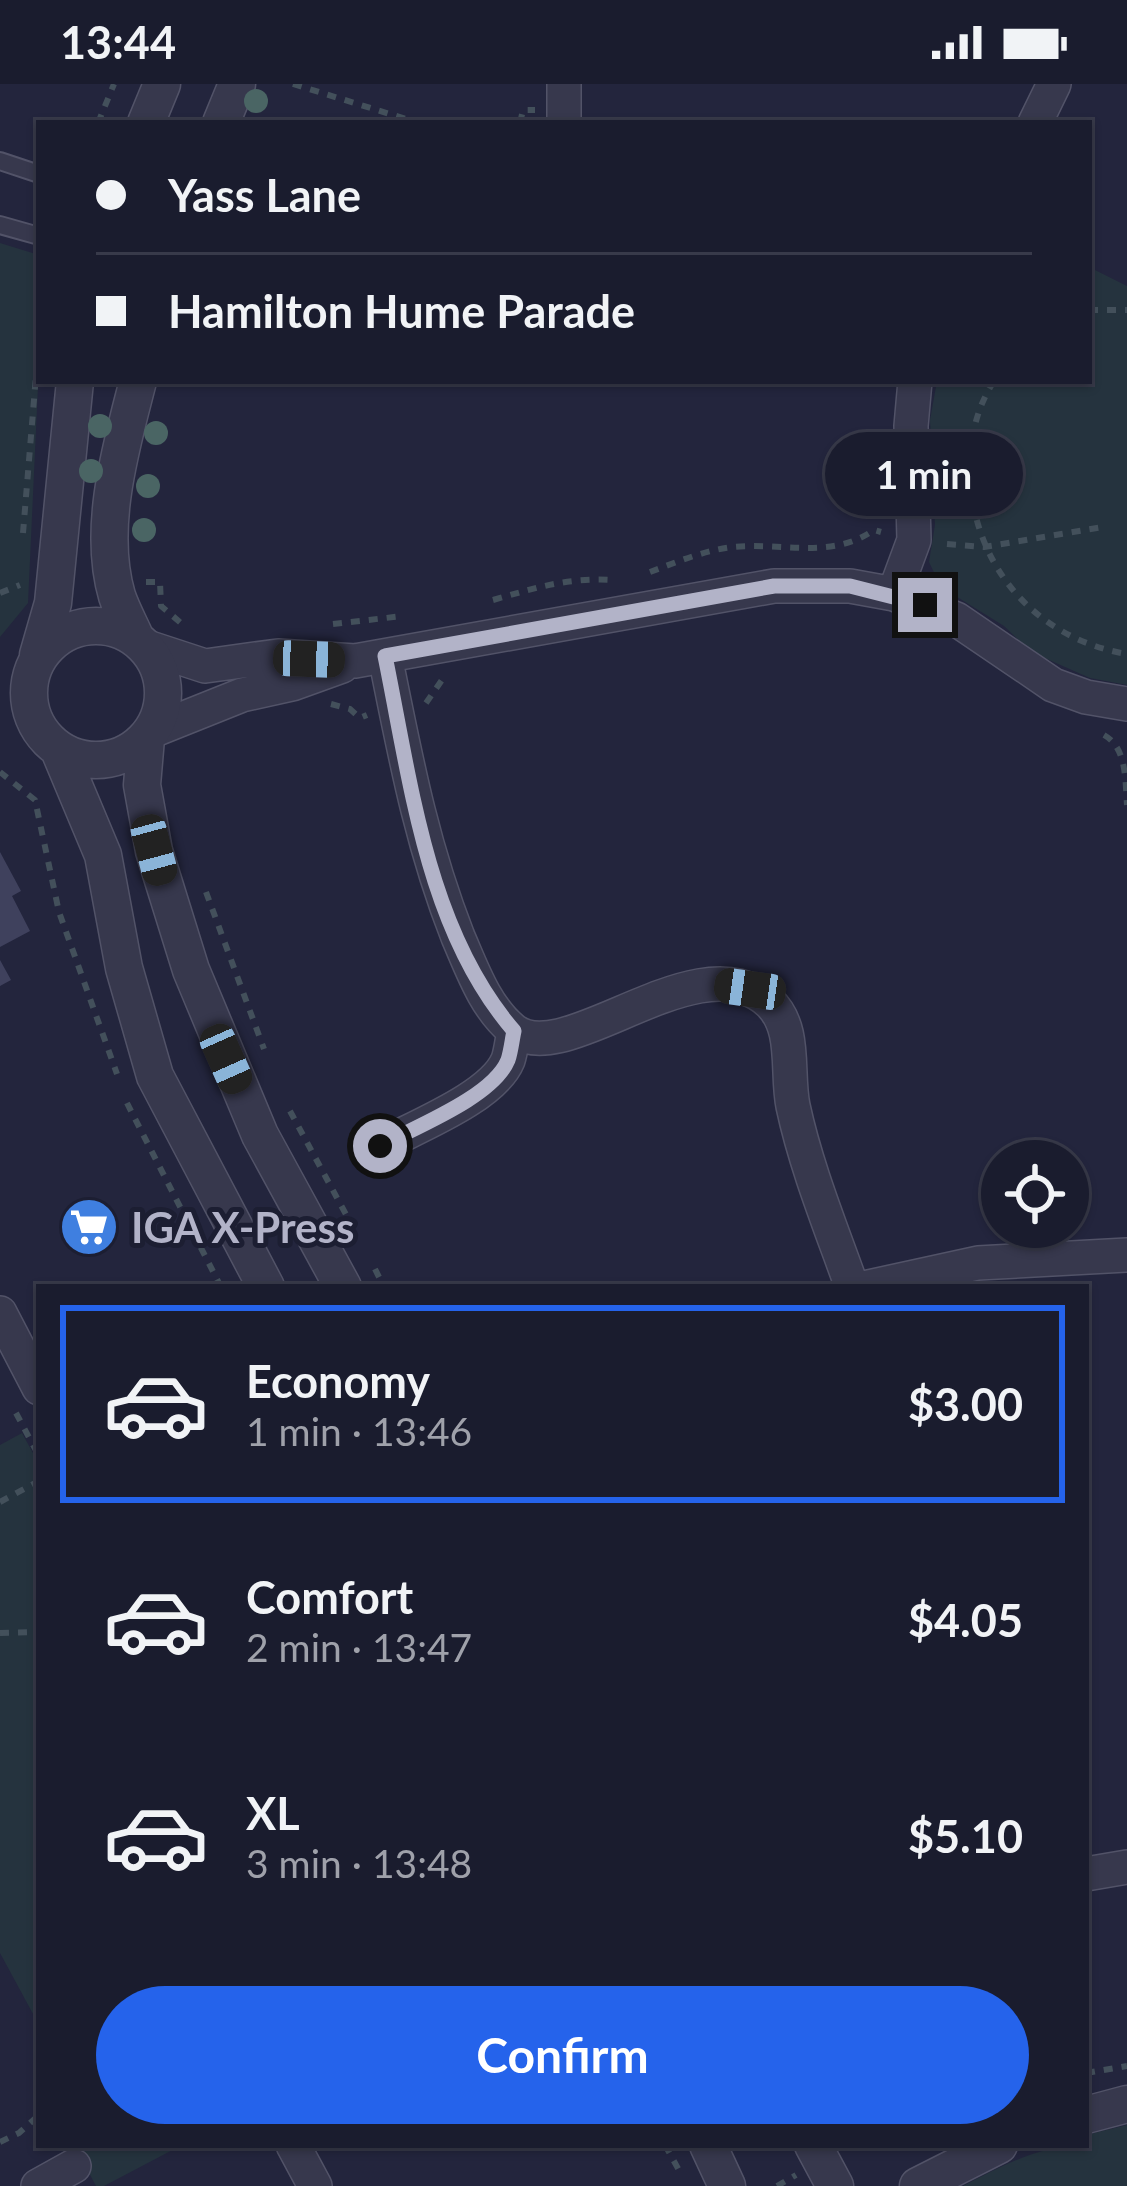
<!DOCTYPE html>
<meta charset="utf-8">
<style>
:root{--surface:#1a1c2e;--page:#27293a;--text:#f1f3f6;--muted:#9fa1aa;--line:#383a4a;--accent:#2563eb}
body{margin:0;font-family:Lato,sans-serif;background:var(--page);color:var(--text);height:100vh;display:flex;flex-direction:column;font-size:45px;white-space:nowrap}
*{box-sizing:border-box;margin:0}
p{font-size:39px;color:var(--muted)}
.icon{flex:none;width:66px;height:66px;fill:none;stroke:currentColor;stroke-width:2;stroke-linecap:round;stroke-linejoin:round}
.map{position:relative;flex:1;overflow:hidden}
.drawer{position:absolute;left:36px;top:1200px;width:1053px;height:864px;display:flex;flex-direction:column;background:var(--surface);border-radius:0px;box-shadow:0 3px 9px #0004,0 0 0 3px var(--line)}
.drawer>*{flex:none}
.guide{position:absolute;left:36px;top:36px;width:1056px;height:264px;border-radius:0px;box-shadow:0 3px 9px #0004,0 0 0 3px var(--line);display:grid;align-content:center;height:264px;padding:0 60px;background:var(--surface)}
.fabs{position:absolute;left:981px;top:1056px;display:grid;gap:24px}
.fabs a{display:grid;place-items:center;width:108px;height:108px;border-radius:50%;background:var(--surface);box-shadow:0 3px 9px #0004,0 0 0 3px var(--line);font-size:60px}
.end{position:absolute;width:54px;height:54px;margin:-27px;border:15px solid #b2b3c8;background:#111;box-shadow:0 0 0 6px #111}
.from{border-radius:50%}
.bubble{position:absolute;height:84px;border-radius:42px;background:var(--surface);box-shadow:0 3px 9px #0004,0 0 0 3px var(--line);font-size:39px;font-weight:700;line-height:84px;text-align:center}
.car{position:absolute;width:36px;height:72px;margin:-36px -18px;border-radius:15px;box-shadow:0 0 9px 3px #0007;background:linear-gradient(#222 24%,#8ab4d8 0 40%,#222 0 76%,#8ab4d8 0 86%,#222 0)}
.guide b{display:flex;align-items:center;gap:42px;height:114px;font-size:45px}
.guide b+b{border-top:3px solid var(--line)}
.guide i{width:30px;height:30px;background:var(--text)}
ul{padding:21px 0 0;list-style:none}
li{display:flex;align-items:center;gap:36px;height:198px;margin:0 24px 18px;padding:0 36px;border:6px solid transparent;border-radius:0px}
li div{flex:1}
li b{display:block;font-size:45px}
li em{font-style:normal;font-weight:700}
li.current{border-color:var(--accent)}
li>.icon{width:108px;height:108px;stroke-width:1.5}
.action{display:flex;gap:24px;margin-top:auto;padding:24px 60px}
.action a{flex:1;height:138px;border-radius:72px;background:var(--accent);color:#fff;font-size:48px;font-weight:700;line-height:138px;text-align:center}
.status{display:flex;justify-content:space-between;align-items:center;height:84px;padding:0 60px;background:var(--surface);direction:ltr}
.status svg{height:33px;fill:currentColor}
.map>svg:first-child{display:block}
.green{fill:#25333e}
.building{fill:#3f415d}
.lines{fill:none;stroke-linecap:round;stroke-linejoin:round}
.service-casing{stroke:#525368;stroke-width:20}
.minor-casing{stroke:#525368;stroke-width:36}
.tertiary-casing{stroke:#525368;stroke-width:39}
.path{stroke:#43505b;stroke-width:6;stroke-dasharray:9 9;stroke-linecap:butt}
.service{stroke:#37384d;stroke-width:16}
.minor{stroke:#37384d;stroke-width:33}
.tertiary{stroke:#37384d;stroke-width:36}
.tree{fill:#4a6564}
.route{stroke:#b2b3c8;stroke-width:15}
.labels{text-anchor:middle;dominant-baseline:central;stroke-width:10;stroke-linejoin:round;paint-order:stroke}
.poi-label{font-size:42px;font-weight:bold;fill:#b2b3c8;stroke:#1c1e32;text-anchor:start}
</style>
<div class="status"><b>13:44</b><svg viewBox="0 0 49 12"><path d="M0 12V9h3v3zM5 12V6h3v6zM10 12V3h3v9zM15 12V0h3v12zM26 1h20v11H26zM47 4h2v5h-2z"/></svg></div>
<div class="map">
<svg width="1127" height="2102" viewBox="0 0 1127 2102">
<rect width="100%" height="100%" fill="#23253d"/>
<path class="green" d="M0,159L39,171V281L28,519L0,553Z
M1089,183L1127,202V601L1090,594L1031,568L1004,542L941,503L929,478L935,441L930,336L937,297H1089Z
M22,1349L39,1380V1941L0,1869V1361Z
M1127,2041V2102H963C1004,2081 1039,2061 1086,2061V2051Z
M74,2061H182L104,2102H96Z"/>
<path class="building" d="M0,768L21,807L12,812L30,847L0,863Z
M0,876L11,896L0,902Z"/>
<g class="lines">
<defs>
<path id="service" d="M0,77L39,90
M0,141L39,152"/>
<path id="minor" d="M564,0V39
M1035,39L1054,0
M894,510L914,456L911,342L915,297
M144,562L205,582L278,572L355,577L774,502H850L894,510L956,535L1053,601L1086,613L1127,620
M385,572C405,671 421,759 458,853C472,885 485,923 513,946C566,988 698,853 769,918C797,944 786,988 793,1022C806,1083 831,1144 852,1203
M152,647L242,611L292,600L342,582
M380,1062C415,1043 493,1013 508,976C511,967 512,956 514,947
M868,1203L978,1179L1127,1171
M0,1229L39,1304
M1086,1790L1127,1783
M293,2061L315,2102
M38,2102L74,2082"/>
<path id="tertiary" d="M146,39L162,0
M221,39L237,0
M29 609a67 67 0 1 1 134 0a67 67 0 1 1-134 0Z
M136,555C130,541 122,527 117,512C97,444 121,363 138,297
M38,571L53,519L75,297
M146,654L142,701L154,767L191,886L260,1051L343,1203
M59,666L103,771L124,884L155,992L266,1203
M1086,2031L1127,2020
M708,2061L727,2102
M813,2061L835,2102
M918,2102L999,2061"/>
</defs>
<use href="#service" class="service-casing"/>
<use href="#minor" class="minor-casing"/>
<use href="#tertiary" class="tertiary-casing"/>
<path class="path" d="M293,0L419,39
M98,39L114,0
M520,39L523,26H535
M1089,226H1127
M994,297C976,325 970,354 970,386C971,480 1035,555 1127,570
M23,449L39,255
M947,460L984,463L1103,443
M650,488C677,478 705,466 733,463C782,458 831,476 874,446L881,448
M146,498H160L161,522L181,539
M0,509L20,501
M493,516C535,504 569,493 614,496
M333,540L403,532
M426,619L442,596
M331,620L350,625L360,634L367,631
M1104,651C1127,664 1125,695 1127,721
M0,688L35,716L59,828L117,990
M206,808L264,965
M127,1019L221,1203
M290,1027L349,1136
M375,1185L384,1203
M16,1329L39,1372
M0,1418L39,1397
M0,1549L39,1548
M1086,1989L1127,1982
M0,2058L19,2049L39,2031
M665,2061L680,2088
M777,2102L796,2091"/>
<use href="#service" class="service"/>
<use href="#minor" class="minor"/>
<use href="#tertiary" class="tertiary"/>
</g>
<g class="tree">
<circle cx="256" cy="17" r="12"/>
<circle cx="100" cy="342" r="12"/>
<circle cx="156" cy="349" r="12"/>
<circle cx="91" cy="387" r="12"/>
<circle cx="148" cy="402" r="12"/>
<circle cx="144" cy="446" r="12"/>
</g>
<g class="lines">
<path class="route" d="M380,1062C415,1043 493,1013 508,976C511,967 512,956 514,947C427,846 411,699 385,572L774,502H850L925,521"/>
</g>
<defs>
<symbol id="supermarket-disc" viewBox="-11 -11 22 22"><circle r="9.5" fill="#3f7fe0" stroke="#1c1e32"/><path d="M-6-5.5h2.5l.6 2H6L4.5 2H-2.5L-4.4-4H-6ZM-1.5 3.2a1.3 1.3 0 1 0 .1 0ZM3 3.2a1.3 1.3 0 1 0 .1 0Z" fill="#fff"/></symbol>
</defs>
<g fill-rule="evenodd">
<use href="#supermarket-disc" x="56" y="1110" width="66" height="66"/>
</g>
<g class="labels">
<g class="poi-label">
<text x="131" y="1143">IGA X-Press</text>
</g>
</g>
</svg>
<div class="fabs">
<a><svg class="icon" aria-label="locate" viewBox="0 0 24 24"><circle cx="12" cy="12" r="6"/><path d="M12 2v4M12 18v4M2 12h4M18 12h4"/></svg></a>
</div>
<i class="end from" style="left:380px;top:1062px"></i>
<i class="end" style="left:925px;top:521px"></i>
<div class="bubble" style="left:825px;top:348px;width:198px">1 min</div>
<i class="car" style="left:309px;top:575px;rotate:92deg"></i>
<i class="car" style="left:154px;top:766px;rotate:165deg"></i>
<i class="car" style="left:750px;top:905px;rotate:278deg"></i>
<i class="car" style="left:226px;top:975px;rotate:156deg"></i>
<div class="guide">
<b><i class="from"></i>Yass Lane</b>
<b><i></i>Hamilton Hume Parade</b>
</div>
<section class="drawer">
<ul>
<li class="current"><svg class="icon" aria-label="car" viewBox="0 0 24 24"><path d="M5 17H2v-5l4-1 3-4h7l3 4 3 1v5h-3M9 17h6M6 11h13"/><circle cx="7" cy="17" r="2"/><circle cx="17" cy="17" r="2"/></svg><div><b>Economy</b><p>1 min · 13:46</p></div><em>$3.00</em></li>
<li><svg class="icon" aria-label="car" viewBox="0 0 24 24"><path d="M5 17H2v-5l4-1 3-4h7l3 4 3 1v5h-3M9 17h6M6 11h13"/><circle cx="7" cy="17" r="2"/><circle cx="17" cy="17" r="2"/></svg><div><b>Comfort</b><p>2 min · 13:47</p></div><em>$4.05</em></li>
<li><svg class="icon" aria-label="car" viewBox="0 0 24 24"><path d="M5 17H2v-5l4-1 3-4h7l3 4 3 1v5h-3M9 17h6M6 11h13"/><circle cx="7" cy="17" r="2"/><circle cx="17" cy="17" r="2"/></svg><div><b>XL</b><p>3 min · 13:48</p></div><em>$5.10</em></li>
</ul>
<div class="action"><a>Confirm</a></div>
</section>
</div>
